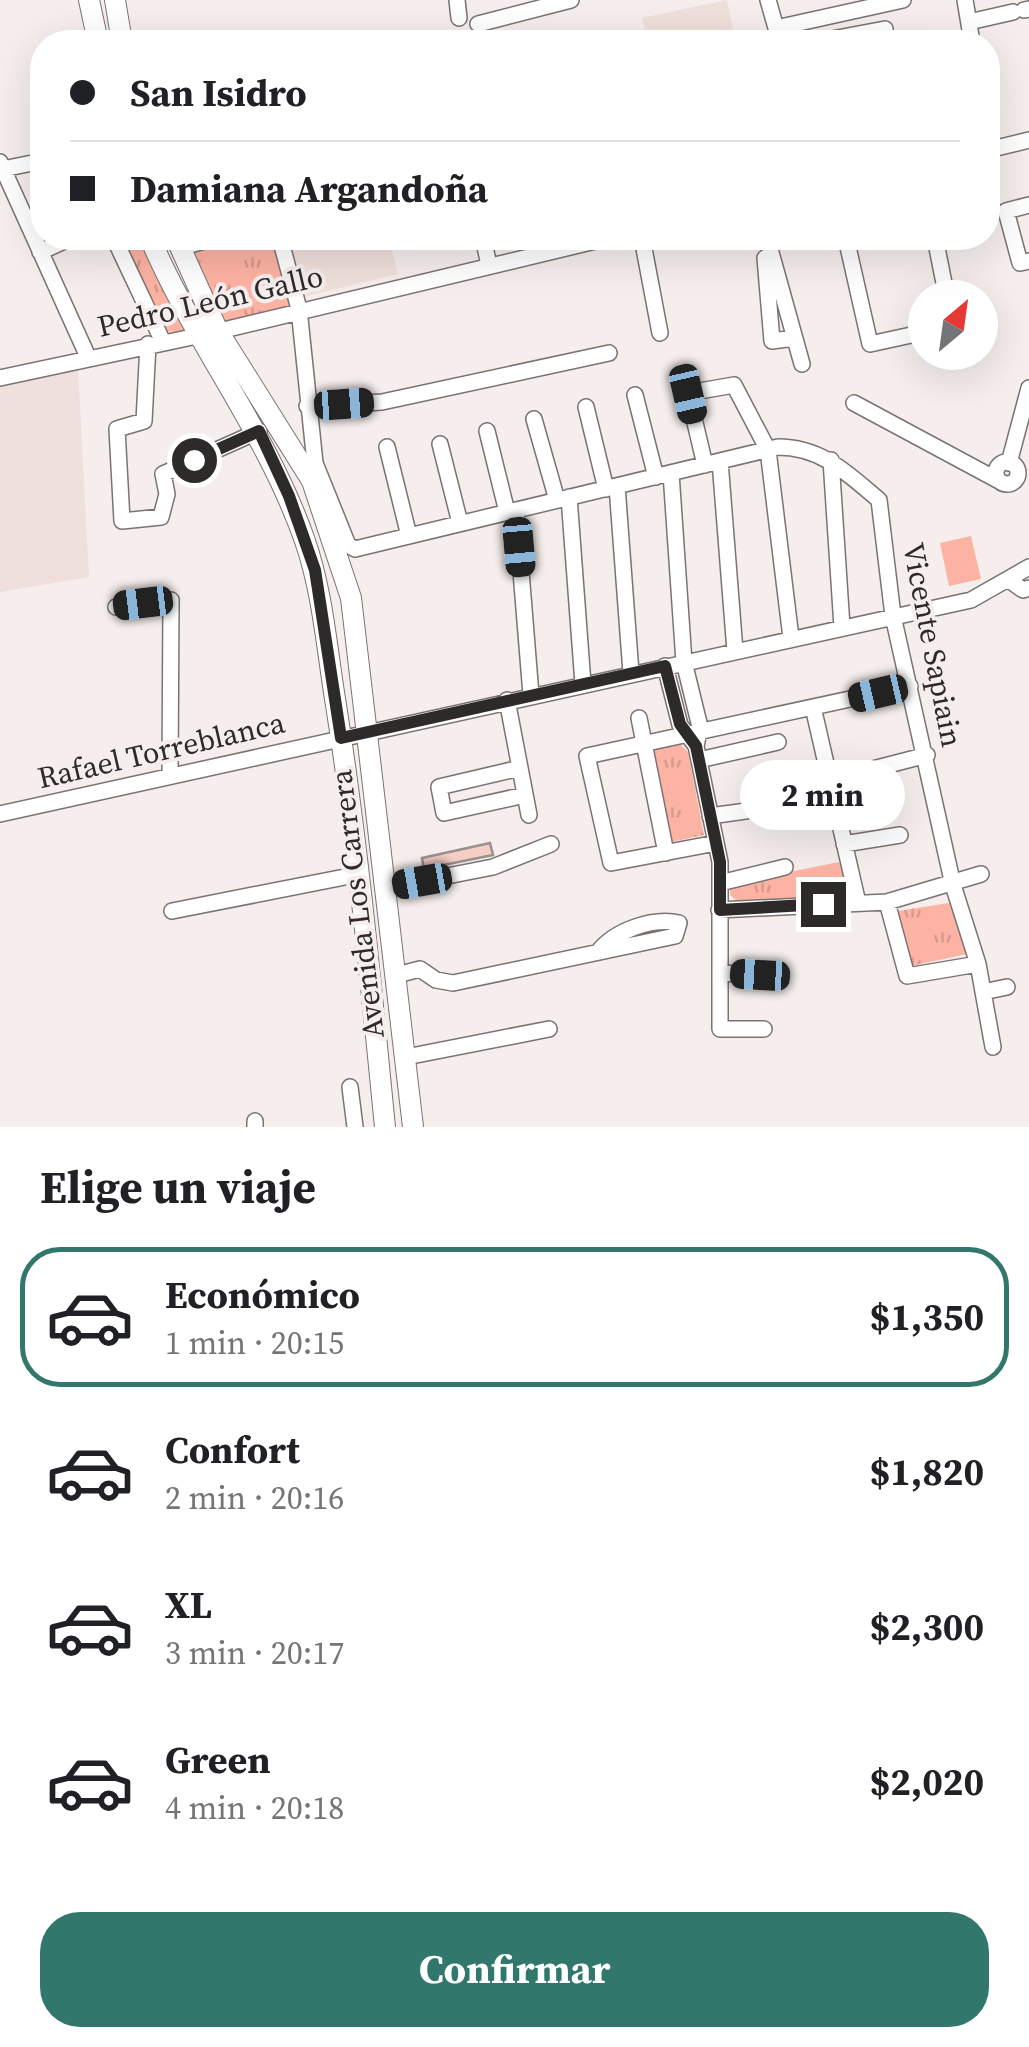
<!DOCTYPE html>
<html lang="es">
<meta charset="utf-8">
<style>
:root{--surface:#fff;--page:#f2f2f2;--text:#202124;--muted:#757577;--line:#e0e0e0;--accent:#31776c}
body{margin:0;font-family:"Source Serif 4",serif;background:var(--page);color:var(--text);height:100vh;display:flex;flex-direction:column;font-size:38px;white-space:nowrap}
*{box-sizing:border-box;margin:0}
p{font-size:32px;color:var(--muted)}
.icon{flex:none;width:55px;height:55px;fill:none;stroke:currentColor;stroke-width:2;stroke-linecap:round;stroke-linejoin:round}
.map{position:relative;height:1127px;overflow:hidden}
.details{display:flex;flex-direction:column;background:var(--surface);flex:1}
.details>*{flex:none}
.top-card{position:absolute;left:30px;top:30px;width:970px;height:220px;border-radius:40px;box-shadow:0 10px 40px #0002;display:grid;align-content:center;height:220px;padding:0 40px;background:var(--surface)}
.needle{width:65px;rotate:29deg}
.controls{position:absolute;left:908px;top:280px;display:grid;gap:20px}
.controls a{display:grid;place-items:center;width:90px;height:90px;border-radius:50%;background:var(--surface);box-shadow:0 10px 40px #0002;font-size:50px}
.end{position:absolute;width:45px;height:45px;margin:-22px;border:12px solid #2d2a2a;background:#fff;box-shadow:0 0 0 5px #fff}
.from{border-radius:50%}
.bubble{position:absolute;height:70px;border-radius:35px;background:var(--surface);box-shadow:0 10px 40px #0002;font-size:32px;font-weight:700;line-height:70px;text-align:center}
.car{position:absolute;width:30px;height:60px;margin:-30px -15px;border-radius:12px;box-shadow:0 0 8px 2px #0007;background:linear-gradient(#222 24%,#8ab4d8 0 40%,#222 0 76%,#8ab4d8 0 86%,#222 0)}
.top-card b{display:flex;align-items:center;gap:35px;height:95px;font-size:38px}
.top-card b+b{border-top:2px solid var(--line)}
.top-card i{width:25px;height:25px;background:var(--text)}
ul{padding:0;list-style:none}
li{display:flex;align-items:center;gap:30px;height:140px;margin:0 20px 15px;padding:0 20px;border:5px solid transparent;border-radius:40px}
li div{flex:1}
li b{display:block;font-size:38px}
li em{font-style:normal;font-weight:700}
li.active{border-color:var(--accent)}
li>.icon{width:90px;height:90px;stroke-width:1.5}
h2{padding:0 40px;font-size:45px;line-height:120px}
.button{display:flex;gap:20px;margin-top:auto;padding:20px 40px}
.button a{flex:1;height:115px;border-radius:40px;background:var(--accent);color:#fff;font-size:40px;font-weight:700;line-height:115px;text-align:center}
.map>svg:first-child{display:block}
.built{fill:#f0e0dc}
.grass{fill:#fdb3a4}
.park{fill:url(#park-tufts)}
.building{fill:#f5cec6;stroke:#999190;stroke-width:2.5}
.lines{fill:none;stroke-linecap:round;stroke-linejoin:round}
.minor-casing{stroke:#7a7371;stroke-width:18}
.major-casing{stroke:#7a7371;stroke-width:22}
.minor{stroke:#fff;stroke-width:15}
.major{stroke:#fff;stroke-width:20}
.route{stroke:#2d2a2a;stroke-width:12}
.labels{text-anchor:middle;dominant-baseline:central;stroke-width:8;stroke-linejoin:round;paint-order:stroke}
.street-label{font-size:30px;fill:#2d2a2a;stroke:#f5eeec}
</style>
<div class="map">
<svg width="1029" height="1127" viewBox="0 0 1029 1127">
<defs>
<pattern id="park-tufts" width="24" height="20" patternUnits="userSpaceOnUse" patternTransform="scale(2.5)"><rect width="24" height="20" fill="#fdb3a4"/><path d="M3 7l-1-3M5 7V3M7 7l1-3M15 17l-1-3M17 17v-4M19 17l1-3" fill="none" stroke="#d99a8d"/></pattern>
</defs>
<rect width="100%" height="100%" fill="#f5eeec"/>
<path class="built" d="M727,0L736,42H648L642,18Z
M288,238H389L398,274L303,297Z
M78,368L89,577L0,592V386Z"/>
<path class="grass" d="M971,536L981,579L949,586L940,543Z"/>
<path class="park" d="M120,238H140L185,331L162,332Z
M226,238H277L295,305L219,328L183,249Z
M679,743L688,752L704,835L671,842L651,749Z
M839,862L849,890L845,897L738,902L730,895V884Z
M955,902L967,954L911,966L898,911Z"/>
<path class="building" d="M490,843L493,855L424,869L422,858Z"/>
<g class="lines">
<defs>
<path id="minor" d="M457,0L459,18
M768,0L780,42
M965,0L972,42
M1024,10L1029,9
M969,22L1013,12
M478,24L571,0
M776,28L903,0
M816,42L885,29
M988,150L1029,140
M0,162L88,357
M3,169L42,161
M1029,205L1006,211L1020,263L1029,261
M114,238L163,342
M280,238L299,309L315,463L348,545L355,549L778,447C822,447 848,474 879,500L893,616L953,885L978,964L993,1047
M483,238L489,265
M642,238L660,333
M767,238L802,364
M846,238L870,344L925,332
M935,238L947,298
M179,248L215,238
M40,252L71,238
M765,258L772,341L794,338
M148,344L144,421L117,429L122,521L161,517L167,494L163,474L259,431
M0,378L211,333L608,238
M635,395L656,477
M854,403L1003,483
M307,406L382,402L609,353
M586,407L606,489
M534,419L557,500
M487,431L507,512
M440,444L460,523
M387,447L409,536
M831,460L842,627
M720,461L735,651
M996 473a11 11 0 1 1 22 0a11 11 0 1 1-22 0Z
M1009,463L1029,388
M705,465L688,393L734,385L768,450L791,638
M617,486L631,673
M569,497L583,684
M516,510L531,695
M1009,580L1023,590L1029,588
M116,607L171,600L170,776
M665,666L680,725L696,746L700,727L684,662L671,473
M507,700L529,815
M813,707L858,903
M639,718L666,853
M696,746L720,862V1029H764
M699,760L778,742
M520,768L439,787L444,813L525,795
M869,770L927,755
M0,814L971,600L1029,567
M710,816L789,805
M716,843L611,863L587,756L910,686
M844,844L900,835
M720,883L785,867
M386,888L493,867L551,844
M887,902L907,976L978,964
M719,910L887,902L981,874
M172,911L360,874
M720,973L760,975
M397,975L420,969L436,980L453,983L675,936L679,923C652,917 614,931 598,952
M983,992L1007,987
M406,1057L549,1029
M350,1087L355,1127
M255,1121V1127"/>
<path id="major" d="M89,0L98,42
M115,0L122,42
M150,238C195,344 267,432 305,541C323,593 327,651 336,705C358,845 371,986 385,1127
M176,238L218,331L312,481L351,598L413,1127"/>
</defs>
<use href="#minor" class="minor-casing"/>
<use href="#major" class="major-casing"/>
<use href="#minor" class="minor"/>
<use href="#major" class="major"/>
</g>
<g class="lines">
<path class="route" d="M194,460L259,431L289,496L315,570L341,738L665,666L680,724L696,746L720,862V910L823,904"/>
</g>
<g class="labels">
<g class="street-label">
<text transform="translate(210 301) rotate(-13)">Pedro León Gallo</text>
<text transform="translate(933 645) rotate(79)">Vicente Sapiain</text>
<text transform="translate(161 750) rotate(-13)">Rafael Torreblanca</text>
<text transform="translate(357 904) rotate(-97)">Avenida Los Carrera</text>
</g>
</g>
</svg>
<div class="controls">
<a><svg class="needle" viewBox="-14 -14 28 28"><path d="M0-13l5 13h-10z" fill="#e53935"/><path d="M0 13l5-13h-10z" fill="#757577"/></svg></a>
</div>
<i class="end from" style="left:194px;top:460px"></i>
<i class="end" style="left:823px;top:904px"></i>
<div class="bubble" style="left:740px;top:760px;width:165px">2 min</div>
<i class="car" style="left:688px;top:394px;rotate:167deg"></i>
<i class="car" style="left:344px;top:404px;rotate:86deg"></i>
<i class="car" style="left:519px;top:547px;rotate:175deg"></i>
<i class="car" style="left:143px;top:603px;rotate:263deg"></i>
<i class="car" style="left:878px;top:693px;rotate:257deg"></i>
<i class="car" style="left:422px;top:881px;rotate:260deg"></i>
<i class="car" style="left:760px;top:975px;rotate:273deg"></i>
<div class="top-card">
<b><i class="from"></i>San Isidro</b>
<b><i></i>Damiana Argandoña</b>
</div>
</div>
<section class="details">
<h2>Elige un viaje</h2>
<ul>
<li class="active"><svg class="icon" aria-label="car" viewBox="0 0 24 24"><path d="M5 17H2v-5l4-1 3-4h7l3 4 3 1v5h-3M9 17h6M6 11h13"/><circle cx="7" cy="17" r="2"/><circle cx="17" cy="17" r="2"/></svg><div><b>Económico</b><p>1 min · 20:15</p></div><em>$1,350</em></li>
<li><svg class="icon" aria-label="car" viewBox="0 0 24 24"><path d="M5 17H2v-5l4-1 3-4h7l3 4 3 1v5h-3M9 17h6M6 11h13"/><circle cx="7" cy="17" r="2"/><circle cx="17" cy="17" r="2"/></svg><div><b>Confort</b><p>2 min · 20:16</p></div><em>$1,820</em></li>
<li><svg class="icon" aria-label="car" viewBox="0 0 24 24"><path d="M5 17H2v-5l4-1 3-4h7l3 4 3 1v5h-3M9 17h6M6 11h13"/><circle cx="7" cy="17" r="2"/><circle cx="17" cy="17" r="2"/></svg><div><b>XL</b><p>3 min · 20:17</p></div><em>$2,300</em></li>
<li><svg class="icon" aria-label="car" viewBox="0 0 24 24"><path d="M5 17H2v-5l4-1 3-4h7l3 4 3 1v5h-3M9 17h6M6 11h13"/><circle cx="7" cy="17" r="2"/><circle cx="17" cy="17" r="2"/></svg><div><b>Green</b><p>4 min · 20:18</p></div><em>$2,020</em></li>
</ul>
<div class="button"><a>Confirmar</a></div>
</section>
